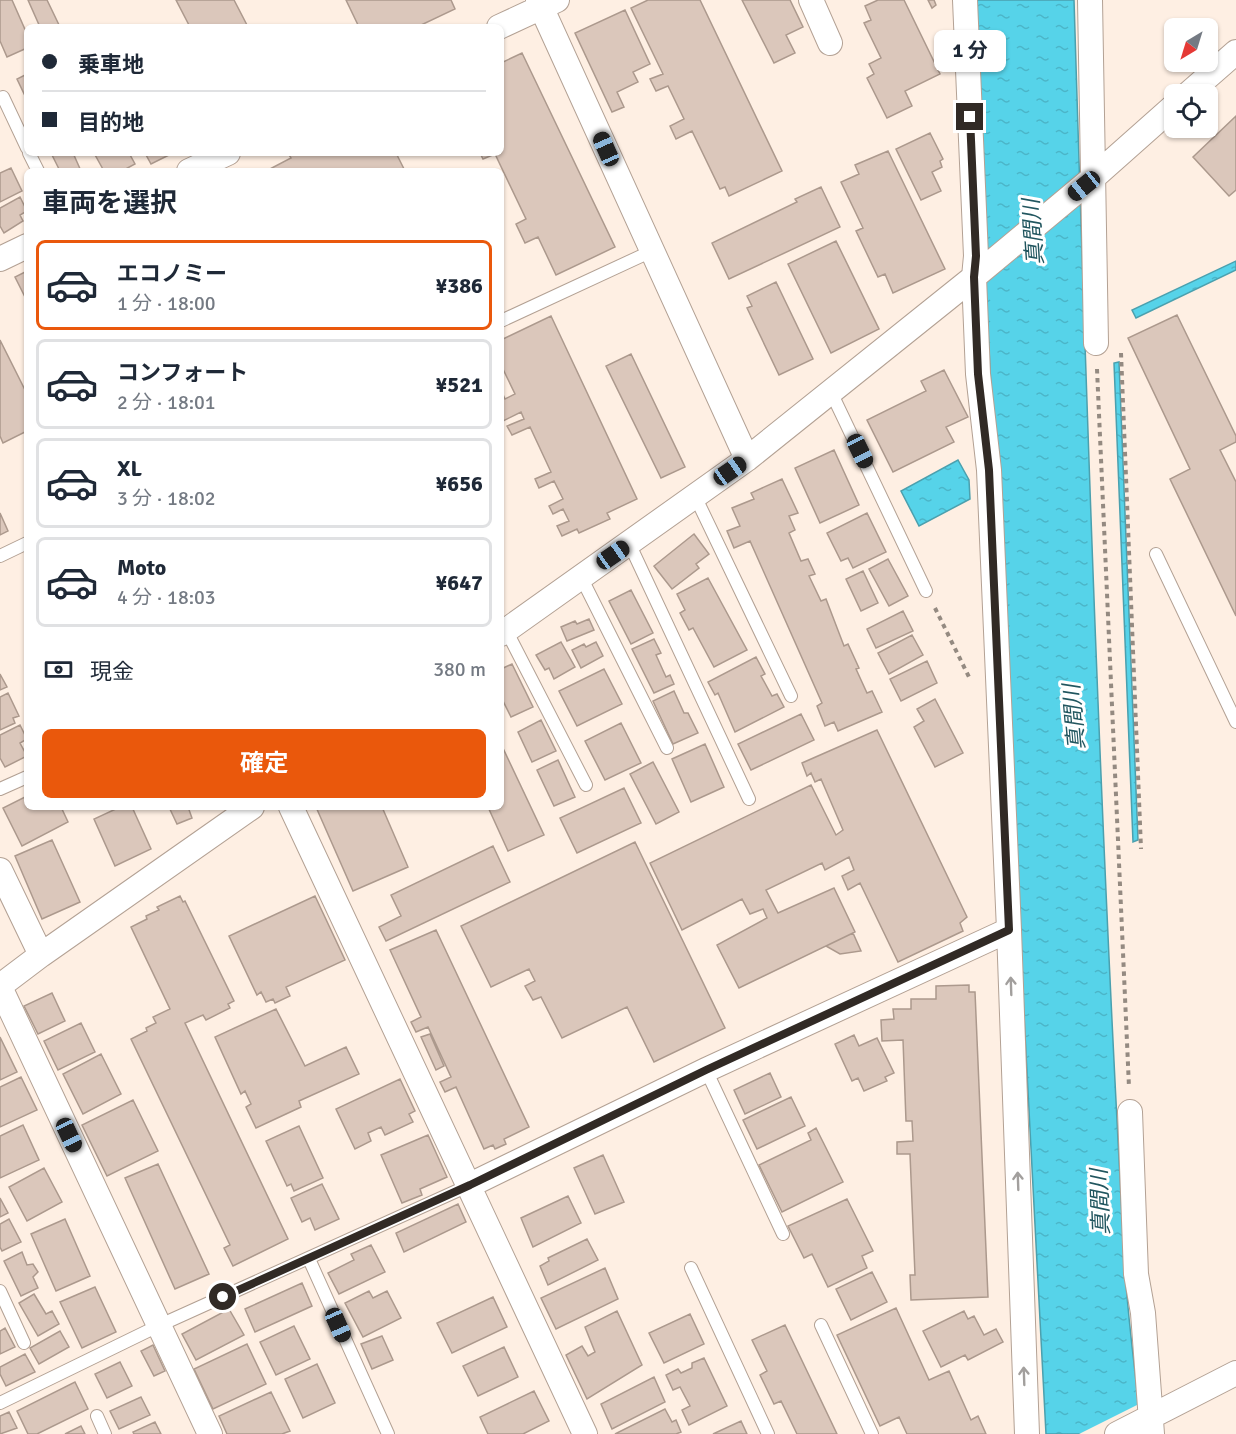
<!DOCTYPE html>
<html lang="ja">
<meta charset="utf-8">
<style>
:root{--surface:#fff;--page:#f2f2f3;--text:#1f2937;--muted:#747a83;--line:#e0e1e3;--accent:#ea580c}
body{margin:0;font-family:Signika,"Noto Sans JP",sans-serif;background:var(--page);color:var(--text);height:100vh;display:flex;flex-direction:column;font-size:22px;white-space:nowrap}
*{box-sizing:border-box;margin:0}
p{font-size:20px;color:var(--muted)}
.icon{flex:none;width:33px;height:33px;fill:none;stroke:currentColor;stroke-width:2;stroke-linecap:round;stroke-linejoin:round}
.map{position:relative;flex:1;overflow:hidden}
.sheet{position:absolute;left:24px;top:168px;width:480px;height:642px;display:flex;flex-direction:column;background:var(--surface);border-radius:9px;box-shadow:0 2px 4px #0004}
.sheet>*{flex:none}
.guide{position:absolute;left:24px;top:24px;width:480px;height:132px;border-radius:9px;box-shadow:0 2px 4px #0004;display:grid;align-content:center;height:132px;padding:0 18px;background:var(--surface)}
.needle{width:39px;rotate:218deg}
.tools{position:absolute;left:1164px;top:18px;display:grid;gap:12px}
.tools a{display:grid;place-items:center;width:54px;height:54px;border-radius:9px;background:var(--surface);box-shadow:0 2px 4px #0004;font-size:30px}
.end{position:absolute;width:27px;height:27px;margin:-14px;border:8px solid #312a25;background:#fff;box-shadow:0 0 0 3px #fff}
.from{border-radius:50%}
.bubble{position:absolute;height:42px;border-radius:9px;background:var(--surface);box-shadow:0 2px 4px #0004;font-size:20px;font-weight:700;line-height:42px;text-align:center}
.car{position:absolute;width:18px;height:36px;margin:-18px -9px;border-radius:8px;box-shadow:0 0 4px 2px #0007;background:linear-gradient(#222 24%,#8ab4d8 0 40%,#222 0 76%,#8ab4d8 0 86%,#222 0)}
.guide b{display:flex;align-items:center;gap:21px;height:57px;font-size:22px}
.guide b+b{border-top:2px solid var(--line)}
.guide i{width:15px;height:15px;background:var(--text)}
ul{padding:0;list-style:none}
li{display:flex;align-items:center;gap:18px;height:90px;margin:0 12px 9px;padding:0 6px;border:3px solid var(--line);border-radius:9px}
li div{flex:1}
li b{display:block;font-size:22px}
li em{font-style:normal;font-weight:700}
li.active{border-color:var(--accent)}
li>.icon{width:54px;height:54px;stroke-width:1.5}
h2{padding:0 18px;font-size:27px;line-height:72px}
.pay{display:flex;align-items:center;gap:15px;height:66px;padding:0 18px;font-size:22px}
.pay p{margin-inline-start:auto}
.button{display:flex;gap:12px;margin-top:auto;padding:12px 18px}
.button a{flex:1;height:69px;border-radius:9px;background:var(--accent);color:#fff;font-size:24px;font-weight:700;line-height:69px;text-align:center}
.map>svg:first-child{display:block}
.water{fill:url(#water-ripples);stroke:#4ba0ae;stroke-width:1.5}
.pier{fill:#feefe3}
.building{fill:#dbc7bb;stroke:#ac998d;stroke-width:1.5}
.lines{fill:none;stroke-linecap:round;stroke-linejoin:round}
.service-casing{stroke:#b3a194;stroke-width:14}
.minor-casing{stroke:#b3a194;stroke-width:26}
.path{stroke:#948a81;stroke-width:4;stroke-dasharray:4.5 4.5;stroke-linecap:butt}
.service{stroke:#fff;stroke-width:12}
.minor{stroke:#fff;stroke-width:24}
.oneway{stroke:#a29f9d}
.route{stroke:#312a25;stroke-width:8}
.labels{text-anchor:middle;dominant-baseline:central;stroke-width:6;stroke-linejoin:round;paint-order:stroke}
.water-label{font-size:22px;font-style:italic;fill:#21565f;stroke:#fff}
</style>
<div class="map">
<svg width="1236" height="1434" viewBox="0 0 1236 1434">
<defs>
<pattern id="water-ripples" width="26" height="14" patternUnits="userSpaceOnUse" patternTransform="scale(1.5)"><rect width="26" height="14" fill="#56d3e9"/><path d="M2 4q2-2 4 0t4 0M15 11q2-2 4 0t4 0" fill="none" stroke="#4bb5c8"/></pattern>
</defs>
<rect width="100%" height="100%" fill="#feefe3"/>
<path class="water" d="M975,0H1074C1087,423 1101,846 1125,1269C1128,1324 1137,1379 1141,1434H1046L983,235Z
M1236,261V270L1136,318L1132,310Z
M1119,362L1138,840L1133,842L1114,363Z
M958,460L969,480L970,499L919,526L901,491Z"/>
<path class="pier" d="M1141,1403L1142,1434H1079Z"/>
<path class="building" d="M0,0H12L27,34V48L7,57L0,41Z
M28,0H47L60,27H40Z
M176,0H234L248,27H190Z
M346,0H451L455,9L417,27H359Z
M648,0H700L782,171L729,196L725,187L720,189L692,131L676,139L670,126L684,119L668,86L656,91L650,79L663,74L631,8Z
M742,0H790L803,27L786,35L795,53L774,63Z
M878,0H904L940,74L905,91L912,106L887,118L867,78L874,74L869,64L881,58L864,23L871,20L865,6Z
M928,0H934L936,5L932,8Z
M625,10L650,64L633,72L638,82L617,92L624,107L612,112L575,33Z
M522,53L615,247L556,275L538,237L525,243L516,224L526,219L495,154L483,159L480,153H501V63Z
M27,74V100L17,79Z
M1236,116V190L1229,196L1193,157Z
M930,133L943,159L940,161L942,167L932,172L941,191L921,200L896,149Z
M888,151L945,269L893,293L885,274L878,277L856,231L863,228L841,182L859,174L855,165Z
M51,153H73L81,171H60Z
M94,153H129L135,164L122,171H104Z
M145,153H173L151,164Z
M288,153H396L405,171H269L268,170L291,158Z
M11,168L22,191L0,202V173Z
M821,187L840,227L729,279L712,243L797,202L795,199Z
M20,197L27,211L20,215L23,221L4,233L0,226V208Z
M836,241L879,329L831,353L788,264Z
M27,271V296L25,297L15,277Z
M776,282L813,359L779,375L747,308L752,306L747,296Z
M1177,315L1236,436V442L1220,450L1236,482V616L1170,479L1190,469L1128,338Z
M551,316L637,499L607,513L610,519L579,533L577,529L562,536L557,526L569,521L563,509L553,514L549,506L563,499L554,481L539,488L535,479L551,472L530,427L512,435L507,426L524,419L521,412L501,422V390L505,399L515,394L501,365V340Z
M0,340L27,394V431L3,443L0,436Z
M631,354L685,467L661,478L606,366Z
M944,370L968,417L946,427L954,442L893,472L867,420L926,391L921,381Z
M834,450L859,505L820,523L795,468Z
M782,479L798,513L789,516L795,530L789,533L801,561L808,559L815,574L809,576L821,601L826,599L844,646L848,644L859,668L856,669L867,693L872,691L882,712L838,731L834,722L825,726L817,706L822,703L750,541L734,548L727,531L740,526L732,508L754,499L751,493Z
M0,513L8,531L0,535Z
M867,513L886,552L853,568L848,558L841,561L827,533Z
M694,534L709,554L696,564L699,568L672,589L654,566Z
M888,559L908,596L889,606L869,569Z
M863,571L878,603L861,611L846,579Z
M708,578L747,650L714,667L693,628L689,630L680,613L685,610L677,594Z
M631,590L653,633L631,644L609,601Z
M903,611L913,631L876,648L867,629Z
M589,619L594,630L567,641L561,627L575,621L577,624Z
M912,635L923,655L889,674L878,653Z
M654,639L661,653L656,655L666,677L670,675L674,684L654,693L632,649Z
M561,642L575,667L554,679L549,668L545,670L536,655Z
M596,642L603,656L581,668L572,650L584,644L586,647Z
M756,657L765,674L761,676L772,696L777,694L784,707L735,732L718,693L715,695L708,682Z
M927,661L937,683L901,701L890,679Z
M512,664L533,707L511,717L501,697V669Z
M604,669L622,704L577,726L559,691Z
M0,674L7,687L0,690Z
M674,691L684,713H688L698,733L673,744L653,701Z
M8,693L19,716L13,718L15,723L0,730V697Z
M935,699L963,753L935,767L914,727L924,721L917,709Z
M801,714L814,740L751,770L738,744Z
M541,720L556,751L532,762L518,732Z
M621,723L641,763L605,780L585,741Z
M20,725L27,739L20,743L27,756L5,767L0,758V735Z
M877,730L967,917L960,923L963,931L898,962L860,883L848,890L842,876L854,870L849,857L825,870L822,863L766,890L778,913L834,888L855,932L739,988L717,945L767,918L763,909L750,914L742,899L682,930L650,863L811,785L836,835L843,830L821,779L815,782L811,773L807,776L802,763Z
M501,744L544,835L508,851L488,807H501Z
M705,744L724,787L691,802L672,759Z
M558,760L575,797L554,806L537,770Z
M653,762L679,812L656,824L630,774Z
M624,788L641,823L577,853L560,818Z
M27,796V807H61L68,822L22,846L3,808Z
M120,807H132L151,849L115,866L94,819Z
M169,807H188L192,818L177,824Z
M316,807H382L408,867L353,891Z
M52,840L80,902L42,919L15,856Z
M635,842L725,1028L654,1062L627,1007L562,1038L541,997L533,1000L525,986L535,981L529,969L491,987L461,926Z
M493,846L510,882L386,941L379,927L401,916L391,895Z
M180,896L183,902L185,901L234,1001L228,1004L230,1008L206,1020L203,1015L185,1023L288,1239L233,1266L224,1248L230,1245L131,1039L147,1031L146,1028L156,1023L153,1017L170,1009L131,927L147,919L146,916L159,910L157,907Z
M315,896L345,960L286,987L290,996L275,1003L273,999L266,1002L261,992L257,995L229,936Z
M436,930L529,1127L504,1139L506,1144L495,1149L493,1145L484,1149L456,1087L445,1092L440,1082L451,1077L428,1027L416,1032L411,1022L421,1017L390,950Z
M853,933L861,951L840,954L826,946Z
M969,985V992H975L988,1297L911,1300L910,1275H915L910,1154H897V1142L913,1141L912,1121H906L903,1040L882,1041L881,1020L894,1019L893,1009H911V999H936V986Z
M52,993L65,1021L38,1034L24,1006Z
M276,1009L305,1066L346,1047L359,1074L299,1101L301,1107L256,1128L246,1107L251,1104L245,1091L241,1094L215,1037Z
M81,1023L95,1052L58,1070L44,1041Z
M430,1034L444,1066L436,1070L421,1037Z
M854,1035L859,1046L877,1038L894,1073L885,1077L887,1081L864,1091L858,1078L852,1081L835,1044Z
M0,1037L17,1072L0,1080Z
M101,1054L121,1094L83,1114L63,1074Z
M770,1073L781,1097L745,1114L734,1090Z
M21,1077L37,1110L0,1127V1087Z
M400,1079L415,1111L409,1114L413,1122L385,1135L381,1127L368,1133L371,1141L355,1149L336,1109Z
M791,1097L805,1126L757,1149L743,1120Z
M133,1100L158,1151L107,1176L82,1125Z
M23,1125L39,1160L0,1178V1136Z
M299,1126L323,1178L294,1191L291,1184L287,1186L266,1141Z
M816,1128L843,1182L782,1212L759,1165L811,1140L808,1133Z
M428,1135L447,1177L420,1189L422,1195L402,1203L381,1155Z
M603,1155L624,1202L595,1214L574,1168Z
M158,1164L209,1274L175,1289L125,1178Z
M44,1168L62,1202L27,1221L9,1187Z
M322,1184L339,1219L315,1230L310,1218L302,1222L291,1198Z
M568,1196L581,1223L533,1247L521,1218Z
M0,1198L8,1213L0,1217Z
M847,1199L873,1251L862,1256L867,1268L828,1287L812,1254L804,1258L788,1226Z
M458,1204L466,1222L404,1252L396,1233Z
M9,1219L21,1242L2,1251L0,1247V1224Z
M65,1219L90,1276L56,1291L31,1234Z
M587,1239L598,1260L548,1285L540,1266L549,1261L548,1258Z
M371,1245L385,1272L339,1294L328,1273L354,1260L351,1254Z
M22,1252L27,1265L33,1264L38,1272L33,1277L38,1288L21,1296L4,1261Z
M605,1268L618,1299L556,1329L541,1298Z
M872,1272L887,1302L851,1320L836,1289Z
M302,1283L312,1306L255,1332L245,1309Z
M95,1287L116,1332L82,1348L60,1302Z
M369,1291L373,1298L387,1291L401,1318L363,1337L345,1303Z
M34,1294L46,1314L52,1311L59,1324L38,1336L19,1303Z
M493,1297L507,1327L452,1353L437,1323Z
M896,1308L929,1380L949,1371L971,1420L978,1416L986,1434H907L899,1417L880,1426L837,1335Z
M229,1309L244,1335L196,1360L182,1334Z
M617,1311L642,1365L587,1399L566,1355L582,1346L588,1356L595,1352L585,1327Z
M964,1311L968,1319L974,1316L984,1335L996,1329L1003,1342L968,1360L965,1355L941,1367L923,1331Z
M690,1314L704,1344L664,1363L649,1333Z
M785,1325L837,1434H797L781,1401L774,1404L760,1375L767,1371L752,1340Z
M294,1326L310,1359L276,1375L260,1342Z
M5,1328L15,1347L0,1354V1331Z
M60,1331L69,1347L39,1364L30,1348Z
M382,1336L393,1360L372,1369L361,1344Z
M247,1344L266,1384L213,1409L194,1369Z
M153,1345L165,1371L154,1376L141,1351Z
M504,1347L518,1377L478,1396L463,1366Z
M25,1354L35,1372L6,1386L0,1374V1367Z
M704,1358L727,1406L689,1425L682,1410L690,1406L680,1387L673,1390L666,1375L678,1369L681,1373L692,1368V1363Z
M120,1362L132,1386L107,1398L95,1374Z
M317,1364L335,1403L303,1418L285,1379Z
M654,1377L665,1402L612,1429L601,1404Z
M75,1382L88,1409L37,1434H28L17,1411Z
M534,1391L549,1421L523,1434H488L480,1417Z
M271,1392L290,1431L282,1434H227L219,1416Z
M141,1397L150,1415L119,1429L110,1411Z
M665,1409L672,1422L676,1420L681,1432L676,1434H615Z
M9,1412L17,1428L0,1434V1416Z
M741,1421L747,1434H713Z
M155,1422L161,1434H134L133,1432Z
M81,1426L85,1434H65Z"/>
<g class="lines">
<defs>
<path id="service" d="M3,97L27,148
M29,153L38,171
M501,321L652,251
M831,392L926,591
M695,496L791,696
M629,543L749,799
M1156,554L1236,722
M0,556L27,543
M581,577L667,748
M506,630L586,785
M0,789L27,777
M706,1070L783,1234
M309,1259L388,1434
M691,1268L768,1434
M0,1291L24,1343
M821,1325L872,1434
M0,1403L158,1326L470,1185
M97,1416L105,1434"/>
<path id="minor" d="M538,0L747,459
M811,0L830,43
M965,0L976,256L974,277L978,374L989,470L1009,930L1027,1434
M1090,0L1096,343
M499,27L557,0
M1188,94L1236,52
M189,171L228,153
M0,259L27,246
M501,634L747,459L974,277L1094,177L1174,106
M291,807L585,1434
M0,870L41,955
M0,986L41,955L252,807
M0,987L210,1434
M1130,1112L1136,1274L1143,1313L1152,1434
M470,1185L706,1070L1009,930
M1117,1434L1236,1373"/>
</defs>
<use href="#service" class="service-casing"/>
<use href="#minor" class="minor-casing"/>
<path class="path" d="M1121,353L1141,849
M1097,369L1129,1087
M935,608L970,679"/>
<use href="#service" class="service"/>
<use href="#minor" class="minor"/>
</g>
<defs><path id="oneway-shaft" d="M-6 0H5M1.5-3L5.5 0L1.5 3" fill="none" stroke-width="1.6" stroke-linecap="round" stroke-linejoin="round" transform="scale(1.5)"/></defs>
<g class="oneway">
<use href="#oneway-shaft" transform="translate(1011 986) rotate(-92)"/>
<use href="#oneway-shaft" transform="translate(1018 1181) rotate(-92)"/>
<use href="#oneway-shaft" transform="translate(1024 1376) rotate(-92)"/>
</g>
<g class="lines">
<path class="route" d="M223,1297L470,1185L706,1070L1009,930L989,470L978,374L974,277L976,256L970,117"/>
</g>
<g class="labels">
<g class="water-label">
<text transform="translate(1033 232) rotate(-94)">真間川</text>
<text transform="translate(1074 717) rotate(-95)">真間川</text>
<text transform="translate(1100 1202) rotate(-92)">真間川</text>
</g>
</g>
</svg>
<div class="tools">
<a><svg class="needle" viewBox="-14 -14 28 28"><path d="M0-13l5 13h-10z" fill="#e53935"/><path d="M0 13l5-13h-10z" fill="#747a83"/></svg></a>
<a><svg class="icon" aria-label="locate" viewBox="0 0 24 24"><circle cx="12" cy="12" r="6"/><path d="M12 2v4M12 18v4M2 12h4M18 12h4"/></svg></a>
</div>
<i class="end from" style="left:223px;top:1297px"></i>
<i class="end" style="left:970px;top:117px"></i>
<div class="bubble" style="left:934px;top:30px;width:72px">1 分</div>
<i class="car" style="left:606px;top:149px;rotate:336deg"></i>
<i class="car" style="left:1084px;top:186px;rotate:231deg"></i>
<i class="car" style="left:860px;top:451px;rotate:154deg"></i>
<i class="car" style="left:730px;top:471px;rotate:55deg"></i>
<i class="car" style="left:613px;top:555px;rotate:55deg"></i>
<i class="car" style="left:69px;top:1135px;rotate:155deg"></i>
<i class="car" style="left:338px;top:1325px;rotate:156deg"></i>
<div class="guide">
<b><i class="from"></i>乗車地</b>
<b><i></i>目的地</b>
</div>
<section class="sheet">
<h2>車両を選択</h2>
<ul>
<li class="active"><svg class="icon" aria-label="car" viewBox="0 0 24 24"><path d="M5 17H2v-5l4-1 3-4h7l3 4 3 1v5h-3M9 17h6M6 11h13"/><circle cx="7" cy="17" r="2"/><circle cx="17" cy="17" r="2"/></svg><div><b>エコノミー</b><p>1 分 · 18:00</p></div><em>¥386</em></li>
<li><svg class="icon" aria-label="car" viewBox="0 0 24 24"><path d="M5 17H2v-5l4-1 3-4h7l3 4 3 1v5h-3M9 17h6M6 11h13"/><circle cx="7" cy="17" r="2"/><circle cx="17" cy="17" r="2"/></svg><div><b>コンフォート</b><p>2 分 · 18:01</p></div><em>¥521</em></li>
<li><svg class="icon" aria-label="car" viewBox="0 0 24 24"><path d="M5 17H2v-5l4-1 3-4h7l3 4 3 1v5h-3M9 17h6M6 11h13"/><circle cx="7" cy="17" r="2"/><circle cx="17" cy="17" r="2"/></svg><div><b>XL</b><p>3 分 · 18:02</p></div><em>¥656</em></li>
<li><svg class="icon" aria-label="car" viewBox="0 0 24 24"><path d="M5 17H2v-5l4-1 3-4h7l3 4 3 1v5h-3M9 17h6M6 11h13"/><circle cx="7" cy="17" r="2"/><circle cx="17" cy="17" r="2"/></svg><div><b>Moto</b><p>4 分 · 18:03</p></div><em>¥647</em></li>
</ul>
<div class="pay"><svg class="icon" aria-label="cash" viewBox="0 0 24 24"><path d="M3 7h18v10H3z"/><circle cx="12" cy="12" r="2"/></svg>現金<p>380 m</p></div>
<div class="button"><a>確定</a></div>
</section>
</div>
